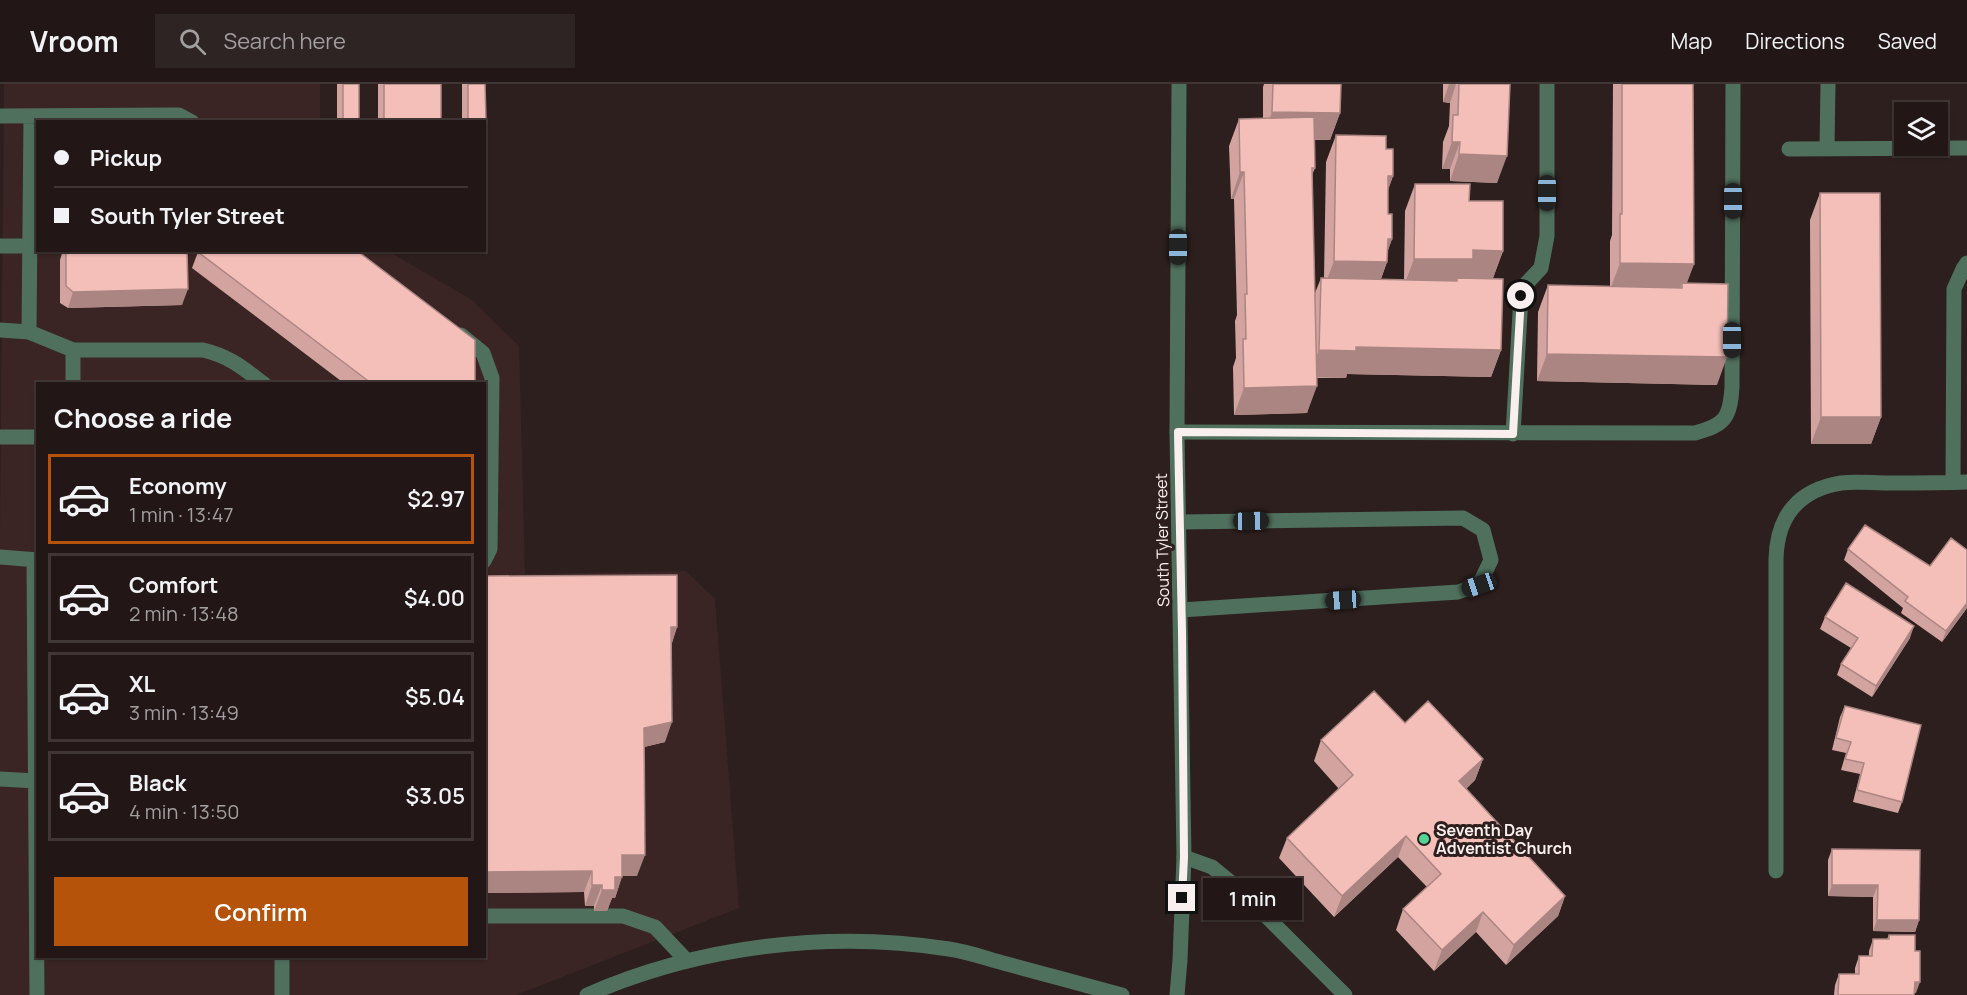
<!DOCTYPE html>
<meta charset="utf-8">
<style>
:root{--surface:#221716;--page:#2e2423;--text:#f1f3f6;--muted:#a29fa1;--line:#3f3635;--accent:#b45309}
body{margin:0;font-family:Manrope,sans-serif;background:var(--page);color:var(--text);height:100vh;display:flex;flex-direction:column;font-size:22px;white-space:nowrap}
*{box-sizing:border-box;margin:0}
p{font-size:20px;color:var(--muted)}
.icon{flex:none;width:33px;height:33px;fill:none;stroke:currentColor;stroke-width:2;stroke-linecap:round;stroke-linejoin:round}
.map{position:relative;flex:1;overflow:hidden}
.details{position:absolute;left:36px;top:298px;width:450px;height:576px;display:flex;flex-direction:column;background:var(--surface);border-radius:0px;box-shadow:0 2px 4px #0004,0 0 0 2px var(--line)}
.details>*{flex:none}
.banner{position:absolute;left:36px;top:36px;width:450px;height:132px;border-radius:0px;box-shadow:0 2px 4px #0004,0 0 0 2px var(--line);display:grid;align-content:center;height:132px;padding:0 18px;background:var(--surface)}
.controls{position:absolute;left:1894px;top:18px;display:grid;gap:12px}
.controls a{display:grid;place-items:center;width:54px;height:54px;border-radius:0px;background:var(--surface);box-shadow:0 2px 4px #0004,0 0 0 2px var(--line);font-size:30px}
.end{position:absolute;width:27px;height:27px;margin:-14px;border:8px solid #f9efee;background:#111;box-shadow:0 0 0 3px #111}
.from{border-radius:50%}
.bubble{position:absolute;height:42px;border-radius:0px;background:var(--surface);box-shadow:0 2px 4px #0004,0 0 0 2px var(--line);font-size:20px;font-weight:600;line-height:42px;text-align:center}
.car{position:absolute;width:18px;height:36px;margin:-18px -9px;border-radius:8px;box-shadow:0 0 4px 2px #0007;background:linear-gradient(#222 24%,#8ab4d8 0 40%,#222 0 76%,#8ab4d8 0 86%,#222 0)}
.banner b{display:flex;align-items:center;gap:21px;height:57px;font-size:22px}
.banner b+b{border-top:2px solid var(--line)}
.banner i{width:15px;height:15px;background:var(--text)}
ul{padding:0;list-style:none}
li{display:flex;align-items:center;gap:18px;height:90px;margin:0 12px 9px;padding:0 6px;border:3px solid var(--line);border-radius:0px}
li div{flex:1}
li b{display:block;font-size:22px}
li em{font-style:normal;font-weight:600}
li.on{border-color:var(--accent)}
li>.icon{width:54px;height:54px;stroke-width:1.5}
h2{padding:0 18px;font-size:27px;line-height:72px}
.primary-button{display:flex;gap:12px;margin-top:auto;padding:12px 18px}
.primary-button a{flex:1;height:69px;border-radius:0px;background:var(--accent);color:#fff;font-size:24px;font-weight:600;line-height:69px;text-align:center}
header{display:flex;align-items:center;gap:36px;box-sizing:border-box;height:84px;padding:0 30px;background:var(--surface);border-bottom:2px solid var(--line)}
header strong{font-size:28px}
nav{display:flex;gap:33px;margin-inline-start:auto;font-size:21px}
.search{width:420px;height:54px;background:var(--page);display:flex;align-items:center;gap:15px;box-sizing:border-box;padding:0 21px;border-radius:0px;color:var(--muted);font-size:22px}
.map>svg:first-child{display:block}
.built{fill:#3a2524;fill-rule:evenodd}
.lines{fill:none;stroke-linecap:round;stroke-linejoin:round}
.service{stroke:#50705e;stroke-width:15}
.tertiary{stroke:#50705e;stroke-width:15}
.wall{fill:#d2a39f}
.shaded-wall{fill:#ab8582}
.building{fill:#f4beb9;stroke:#ab8582;stroke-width:1.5}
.route{stroke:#f9efee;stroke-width:8}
.poi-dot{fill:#53d396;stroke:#2d1f1d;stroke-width:2}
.labels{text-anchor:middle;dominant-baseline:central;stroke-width:6;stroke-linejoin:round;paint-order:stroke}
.street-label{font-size:16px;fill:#f9efee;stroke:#2d1f1d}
.poi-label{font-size:16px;font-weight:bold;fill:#f9efee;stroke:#2d1f1d;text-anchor:start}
</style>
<header>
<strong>Vroom</strong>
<div class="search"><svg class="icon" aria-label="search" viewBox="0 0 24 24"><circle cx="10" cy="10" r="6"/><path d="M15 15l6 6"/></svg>Search here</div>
<nav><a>Map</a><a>Directions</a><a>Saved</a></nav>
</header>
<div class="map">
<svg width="1967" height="911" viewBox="0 0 1967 911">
<rect width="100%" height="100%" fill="#2d1f1d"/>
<path class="built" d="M4,0H320V37L38,38V166L388,167L472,216L519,262L525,490L686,487L715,515L739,824L516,911H0V447ZM38,300H484V873H38Z"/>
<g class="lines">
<path class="service" d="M0,32L179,31L192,38
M1827,64L1828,0
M0,162H30
M0,246L29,248L31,32
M29,248L73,266V300
M461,251L483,269L492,294L490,465L484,477
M73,266H203C229,272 243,284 264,300
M1177,348L1695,349C1725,341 1730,334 1732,303L1733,0
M1513,350L1521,212L1524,202L1541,184L1547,152V0
M0,353H38
M1953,398L1954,205L1963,185L1967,179
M1180,438L1463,434L1483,446L1491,476L1479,501L1458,508L1181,526
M0,473L38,476
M34,476L37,911
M0,695L36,697
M1184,773L1212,783L1239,805L1345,911
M1776,787V475C1777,432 1798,406 1841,399C1856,397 1873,399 1888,399C1914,399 1941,399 1967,398
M484,832H623L655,843L687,877
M282,911V873"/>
<path class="tertiary" d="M1789,65L1967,64
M587,911C699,862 829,846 949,865C969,868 988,875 1007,880C1045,890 1083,901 1122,911
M1177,911L1180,876L1184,773L1177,348L1179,0"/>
</g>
<path class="wall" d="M337,0H359V38H337Z
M378,0H441V38H378Z
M462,0H485L484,38H462Z
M1264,0H1341L1340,29L1330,56H1315V84L1312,91L1315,209L1321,194H1324L1326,78L1336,51L1386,65L1393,92L1388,106V130L1392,155L1387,168V178L1381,195L1404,196L1405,127L1415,100L1469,117L1503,167L1493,194H1466L1501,266L1491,293L1347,290L1346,294H1317L1307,329L1234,331L1233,283L1236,274L1235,237L1237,231L1234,115H1231L1229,62L1239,35L1263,34V3Z
M1443,0H1510L1497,99L1450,97V85H1442L1443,58L1449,42L1450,19L1443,18Z
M1613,0H1693L1694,180L1686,199L1717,301L1537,297L1538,228L1548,201L1610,202V157L1612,151Z
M1820,109L1881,333L1871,360H1811L1810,136Z
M63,166H187L182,221L68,224L60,219V176Z
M198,168L475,300H345L192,184Z
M1848,465L1967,524L1942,558L1901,529L1903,524L1844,476Z
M1825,533L1910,554L1872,613L1837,591L1841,580L1851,564L1820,545Z
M677,543L672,559L665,658L644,663L637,792H622L615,814H612L607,827H594V822H585L584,808L484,809Z
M1845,622L1902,718L1898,729L1853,718L1860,690L1841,686L1846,669L1832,666L1840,633Z
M1405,639L1483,675L1475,696L1466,705L1565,812L1558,832L1506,881L1476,848L1434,887L1396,846L1403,825L1427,803L1398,773L1334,833L1279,774L1287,754L1339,705L1314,677L1321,656Z
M1832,765L1919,836L1915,848L1873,847V813L1828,812V776Z
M1889,851L1915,867L1916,909H1914V911H1834L1835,901L1839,890H1855V884L1859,872H1869V867L1873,855H1887Z"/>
<path class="shaded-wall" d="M1449,0H1456L1450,19L1443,18Z
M1272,28L1340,29L1330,56L1262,55Z
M1452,58H1460L1450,85H1442Z
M1459,70L1507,72L1497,99L1450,97Z
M1240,88H1244L1234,115H1231Z
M1388,92H1393L1383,119Z
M1388,155H1392L1384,178H1387L1377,205L1324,204L1334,177Z
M1473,166L1503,167L1493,194H1457L1454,202H1404L1414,175Z
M1620,179L1694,180L1684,207L1682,199L1679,207L1610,206Z
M188,205L182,221L68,224L73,208Z
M1356,263L1501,266L1491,293L1347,290L1346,294L1309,293L1319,266Z
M1547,270L1727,273L1717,301L1537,297Z
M1317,302L1307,329L1234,331L1244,304Z
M1821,333H1881L1871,360H1811Z
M1967,519V524L1942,558L1946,547Z
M1914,542L1910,554L1872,613L1876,602Z
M671,543H677L670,564Z
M672,638L665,658L636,665L644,644Z
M1483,675L1475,696L1451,718L1459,697Z
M1406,752L1398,773L1334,833L1342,812Z
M622,771H645L637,792H614Z
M592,787L584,808L484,809V788Z
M615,793H622L615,814H612L607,827H594L602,806Z
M592,801H602L594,822H585Z
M1832,801H1878L1873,813L1828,812Z
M1565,812L1558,832L1506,881L1514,861Z
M1483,828L1476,848L1434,887L1442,866Z
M1877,836H1919L1915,848L1873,847Z
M1915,898H1920L1916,909H1910Z"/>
<path class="building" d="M343,0H359V38H343Z
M384,0H441V38H384Z
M468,0H485L487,72H484V38H468Z
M1273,0H1341L1340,29L1272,28Z
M1459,0H1510L1507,72L1459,70L1460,58H1452L1453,31H1458Z
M1622,0H1693L1694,180L1620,179V130H1622Z
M1314,33L1315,84H1312L1317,302L1244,304L1243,255H1246L1245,210H1247L1244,88H1240L1239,35Z
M1336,51L1386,52V65H1393V92H1388V130H1392V155H1388L1387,178L1334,177Z
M1415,100H1470L1469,117H1503V167L1473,166V175H1414Z
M1820,109H1880L1881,333H1821Z
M66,166H187L188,205L73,208L66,202Z
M199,166H356L475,256V300H367V296L198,168Z
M1321,194L1457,197V194L1503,195L1501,266L1356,263V267L1319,266Z
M1682,199L1728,200L1727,273L1547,270L1548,201L1682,204Z
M1865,441L1930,482L1951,454L1967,466V519L1946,547L1905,517L1908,513L1848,465Z
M677,491V543H671L672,638L644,644L645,771H622V793H615V806H602V801H592V787L484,788V492Z
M1846,499L1914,542L1876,602L1841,580L1858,554L1825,533Z
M1374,607L1405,639L1428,617L1483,675L1459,697L1565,812L1514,861L1483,828L1442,866L1403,825L1441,790L1406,752L1342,812L1287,754L1353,691L1321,656Z
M1845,622L1921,641L1902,718L1857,706L1864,679L1845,675L1851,658L1836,654Z
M1832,765L1920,766L1919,836H1877L1878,801H1832Z
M1889,851H1915V867H1920V898H1915L1914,911H1838L1839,890H1859V872H1872L1873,855H1889Z"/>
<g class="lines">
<path class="route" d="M1182,814L1184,773L1182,548L1178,348L1513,350L1521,212"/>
</g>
<circle class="poi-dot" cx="1424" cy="755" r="6"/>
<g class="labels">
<g class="street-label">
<text transform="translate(1162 456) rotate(-91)">South Tyler Street</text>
</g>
<g class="poi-label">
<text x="1436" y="746">Seventh Day<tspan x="1436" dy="18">Adventist Church</tspan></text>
</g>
</g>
</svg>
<div class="controls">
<a><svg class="icon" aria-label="layers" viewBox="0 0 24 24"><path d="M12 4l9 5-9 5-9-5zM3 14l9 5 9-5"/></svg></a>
</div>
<i class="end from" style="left:1521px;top:212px"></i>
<i class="end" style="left:1182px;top:814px"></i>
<div class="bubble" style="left:1203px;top:794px;width:99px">1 min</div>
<i class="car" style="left:1547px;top:109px;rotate:180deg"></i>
<i class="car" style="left:1733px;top:117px;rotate:180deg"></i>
<i class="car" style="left:1178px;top:163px;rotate:180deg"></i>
<i class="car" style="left:1732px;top:256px;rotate:180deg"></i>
<i class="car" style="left:1251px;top:437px;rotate:89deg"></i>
<i class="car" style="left:1479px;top:501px;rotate:251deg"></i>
<i class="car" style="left:1343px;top:516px;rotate:266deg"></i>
<div class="banner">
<b><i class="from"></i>Pickup</b>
<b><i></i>South Tyler Street</b>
</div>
<section class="details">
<h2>Choose a ride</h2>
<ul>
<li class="on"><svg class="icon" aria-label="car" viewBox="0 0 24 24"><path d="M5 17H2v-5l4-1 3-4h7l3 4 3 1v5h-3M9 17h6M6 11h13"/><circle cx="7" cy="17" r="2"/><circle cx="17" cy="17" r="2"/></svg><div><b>Economy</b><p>1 min · 13:47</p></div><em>$2.97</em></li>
<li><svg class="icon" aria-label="car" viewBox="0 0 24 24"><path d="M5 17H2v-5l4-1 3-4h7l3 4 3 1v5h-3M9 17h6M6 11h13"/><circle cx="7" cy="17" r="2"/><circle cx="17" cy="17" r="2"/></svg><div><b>Comfort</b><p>2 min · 13:48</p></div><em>$4.00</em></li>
<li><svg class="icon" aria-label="car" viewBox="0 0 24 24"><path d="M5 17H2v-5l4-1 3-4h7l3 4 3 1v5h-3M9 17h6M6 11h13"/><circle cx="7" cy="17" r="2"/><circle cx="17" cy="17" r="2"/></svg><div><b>XL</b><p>3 min · 13:49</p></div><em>$5.04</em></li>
<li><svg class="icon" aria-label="car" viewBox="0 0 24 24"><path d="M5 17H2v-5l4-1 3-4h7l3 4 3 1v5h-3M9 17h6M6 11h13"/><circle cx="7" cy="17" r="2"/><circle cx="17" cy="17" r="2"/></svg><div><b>Black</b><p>4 min · 13:50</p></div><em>$3.05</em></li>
</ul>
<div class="primary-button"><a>Confirm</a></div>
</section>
</div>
